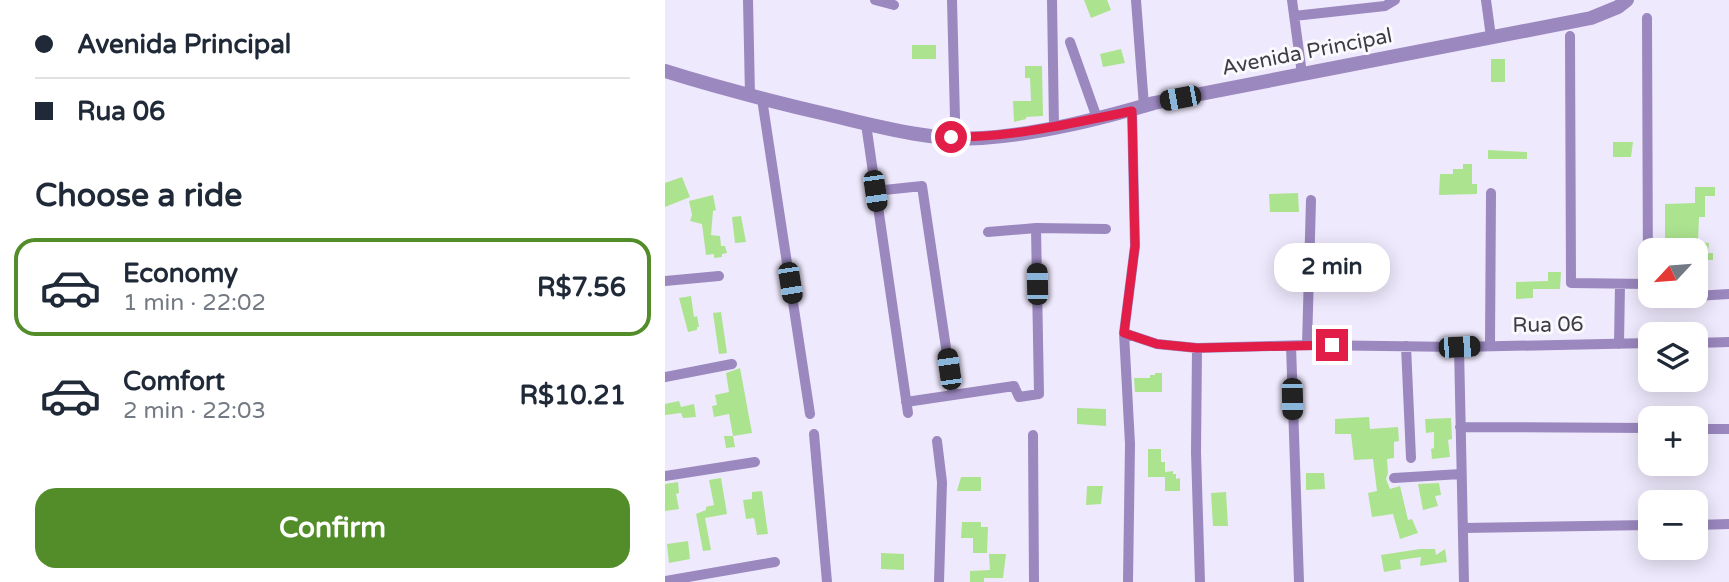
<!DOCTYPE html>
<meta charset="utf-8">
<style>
:root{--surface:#fff;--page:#f2f2f3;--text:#1f2937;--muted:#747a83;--line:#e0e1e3;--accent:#528d2a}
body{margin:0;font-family:"Varela Round",sans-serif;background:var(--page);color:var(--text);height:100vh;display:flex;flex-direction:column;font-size:26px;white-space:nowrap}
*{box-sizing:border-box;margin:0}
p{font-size:23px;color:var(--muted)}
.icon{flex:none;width:38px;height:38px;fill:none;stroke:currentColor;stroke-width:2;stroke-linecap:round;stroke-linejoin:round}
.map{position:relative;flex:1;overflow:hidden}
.side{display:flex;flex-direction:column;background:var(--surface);width:665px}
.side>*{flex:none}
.banner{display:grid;align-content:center;height:154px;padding:0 35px;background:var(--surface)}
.needle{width:46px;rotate:244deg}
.buttons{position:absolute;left:973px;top:238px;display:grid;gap:14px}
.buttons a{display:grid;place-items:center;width:70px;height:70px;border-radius:14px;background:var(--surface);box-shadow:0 4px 18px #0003;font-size:35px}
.end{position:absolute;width:32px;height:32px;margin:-16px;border:9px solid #e11d48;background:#fff;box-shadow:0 0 0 4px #fff}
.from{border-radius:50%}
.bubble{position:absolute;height:49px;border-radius:21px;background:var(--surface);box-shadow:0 4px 18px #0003;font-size:23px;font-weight:700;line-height:49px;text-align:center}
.car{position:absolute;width:21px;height:42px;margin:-21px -10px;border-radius:9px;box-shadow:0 0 5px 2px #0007;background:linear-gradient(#222 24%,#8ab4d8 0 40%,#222 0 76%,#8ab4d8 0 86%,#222 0)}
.banner b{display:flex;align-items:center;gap:24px;height:66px;font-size:26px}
.banner b+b{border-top:2px solid var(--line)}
.banner i{width:18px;height:18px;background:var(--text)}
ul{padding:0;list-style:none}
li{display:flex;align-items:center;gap:21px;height:98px;margin:0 14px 10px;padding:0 21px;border:4px solid transparent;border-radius:21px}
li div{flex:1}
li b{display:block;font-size:26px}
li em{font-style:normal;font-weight:700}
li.on{border-color:var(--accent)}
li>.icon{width:63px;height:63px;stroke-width:1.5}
h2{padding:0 35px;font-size:32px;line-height:84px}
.action{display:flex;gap:14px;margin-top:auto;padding:14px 35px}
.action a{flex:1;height:80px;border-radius:21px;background:var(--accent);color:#fff;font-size:28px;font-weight:700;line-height:80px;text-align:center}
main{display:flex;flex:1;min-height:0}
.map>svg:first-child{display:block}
.building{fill:#ace38f}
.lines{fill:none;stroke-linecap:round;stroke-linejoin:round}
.minor{stroke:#9b88bf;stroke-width:10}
.tertiary{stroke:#9b88bf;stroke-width:14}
.route{stroke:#e11d48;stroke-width:9}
.labels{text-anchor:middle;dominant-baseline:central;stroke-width:6;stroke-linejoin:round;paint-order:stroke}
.street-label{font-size:21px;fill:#3d3b43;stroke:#faf9fd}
</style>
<main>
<section class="side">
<div class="banner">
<b><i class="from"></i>Avenida Principal</b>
<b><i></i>Rua 06</b>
</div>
<h2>Choose a ride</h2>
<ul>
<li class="on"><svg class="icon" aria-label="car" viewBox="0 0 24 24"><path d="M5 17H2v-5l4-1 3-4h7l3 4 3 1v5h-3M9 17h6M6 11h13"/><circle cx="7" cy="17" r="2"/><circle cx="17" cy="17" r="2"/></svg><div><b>Economy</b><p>1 min · 22:02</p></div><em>R$7.56</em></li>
<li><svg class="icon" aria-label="car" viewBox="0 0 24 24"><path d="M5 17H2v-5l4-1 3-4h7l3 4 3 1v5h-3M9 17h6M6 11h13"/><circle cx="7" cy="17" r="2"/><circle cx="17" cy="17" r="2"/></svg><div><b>Comfort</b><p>2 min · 22:03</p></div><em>R$10.21</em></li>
</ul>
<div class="action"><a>Confirm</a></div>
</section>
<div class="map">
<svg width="1064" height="582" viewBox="0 0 1064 582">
<rect width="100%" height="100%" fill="#efe9fd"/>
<path class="building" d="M419,0H442L446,10L426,18Z
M247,45H271V59H247Z
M456,49L460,63L438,67L435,54Z
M826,59H840V82H826Z
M360,66H377L378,116L361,117V119L349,122L348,101H366L365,78H360Z
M948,142H968L966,157H948Z
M823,150L862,152V159H823Z
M798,164H807V184H812V194L774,195L775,174H788V169H798Z
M17,177L25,197L0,207V183Z
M1030,187H1050V196H1040V217H1034L1033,242L1044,243L1043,253H1048V260H1043V263H1031V250H1026L1027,244L1000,243V204L1030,203Z
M633,193L634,212H605L604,194Z
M48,195L51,210L48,211L46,235L55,236L56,246H60L62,253L57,254V257L49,258V254L41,255L37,224L25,221L27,215L24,201Z
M76,216L81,242L70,243L67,217Z
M883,272H896L895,289H868V298L851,299V282L883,281Z
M26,296L29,317L32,316L34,327H32V330L23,332L14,298Z
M56,312L62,353L54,354L48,313Z
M75,368L87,433L68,436L70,447L61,448L59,436H68L64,414L49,417L47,406L52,405L50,395L64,392L61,373Z
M490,373H497V392H470L469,378H485V375H490Z
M14,401L16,407L29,404L31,417L18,418L16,413L0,415V404Z
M412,408L441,409V426L412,424Z
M704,417L705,429L733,427L734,441L729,442V458L722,459L723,473L721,479L725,489L735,486L743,520L747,519L753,533L735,539L728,514L707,517L703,493L712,491L708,459L689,460L686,434H670V419Z
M786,418L787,439L783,440L785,457L767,459L766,449L769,448V432L761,433L760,419Z
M483,449H496V462H500V472L508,471V474H511V479L515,478V491H500V477H483Z
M641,473H659L660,489L641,490Z
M296,477H316V491H292Z
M56,478L62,514L40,518L46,550L38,551L31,514L41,510V507L49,505L44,480Z
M13,482L14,493L11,494L14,509L0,511V484Z
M774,483L776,495L770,496L773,506L758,510L753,484Z
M422,486H438L436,504L421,505Z
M97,491L103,534L92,535L89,518L81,519L78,500L87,499V492Z
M561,492L563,526H548L546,493Z
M297,522H316V527H323L322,553H308V538H296Z
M23,541L25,559L4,563L2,544Z
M755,549H770L771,555L780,549L782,562L755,566L756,557L735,560L736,569L719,572L716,555Z
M216,553L239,554V570L216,569Z
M324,554H341L338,578H319V582H305V571L325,570Z"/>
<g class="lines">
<path class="minor" d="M83,0L85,95
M210,0L229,5
M387,0L389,127
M471,0L479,106
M627,0L637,74
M821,0L826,37
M629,16L720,6L730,0
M905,36L906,283L983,284L982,18
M405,42L432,118
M97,99L145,414
M467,111L470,246L459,333L492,344L532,348L642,345L794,347L985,343
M201,124L243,413
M286,137L290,118L287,0
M210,191L257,186L288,395
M323,232L371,228L441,229
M0,281L54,276
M1031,296L1064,294
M459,333L465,444L463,582
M1031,343L1064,342
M954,344L955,284
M642,345L646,200
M825,345L826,193
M626,346L634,582
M741,346L746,458
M794,347L799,582
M532,348L531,452L535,582
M0,377L67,364
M241,402L349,386L354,397L374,394L371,228
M795,427L985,428
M1031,429H1064
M149,434L162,582
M368,435L369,582
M272,441L277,482L274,582
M0,476L90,462
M729,478L796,474
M1031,525L1064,524
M798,528L985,525
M0,581L110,562"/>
<path class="tertiary" d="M0,71C54,88 109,102 165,115C215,127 265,141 317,138C375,134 434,119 489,103L926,18L953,7L962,0"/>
</g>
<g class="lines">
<path class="route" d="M286,137C347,138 407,123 467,111L470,246L459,333L492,344L532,348L667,345"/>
</g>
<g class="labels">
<g class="street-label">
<text transform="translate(642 52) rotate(-11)">Avenida Principal</text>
<text transform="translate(883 325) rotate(-1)">Rua 06</text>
</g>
</g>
</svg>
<div class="buttons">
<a><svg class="needle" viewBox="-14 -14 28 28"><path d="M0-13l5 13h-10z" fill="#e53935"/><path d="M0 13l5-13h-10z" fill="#747a83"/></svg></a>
<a><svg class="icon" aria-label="layers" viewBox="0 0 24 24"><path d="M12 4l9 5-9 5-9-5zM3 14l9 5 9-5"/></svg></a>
<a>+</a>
<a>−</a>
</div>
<i class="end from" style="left:286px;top:137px"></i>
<i class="end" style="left:667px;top:345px"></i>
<div class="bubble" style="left:609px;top:243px;width:116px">2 min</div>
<i class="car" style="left:515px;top:98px;rotate:259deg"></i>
<i class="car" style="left:210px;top:191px;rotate:172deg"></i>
<i class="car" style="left:125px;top:283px;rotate:171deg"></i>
<i class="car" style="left:372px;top:284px;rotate:359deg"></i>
<i class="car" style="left:794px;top:347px;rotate:87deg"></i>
<i class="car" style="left:284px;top:369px;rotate:352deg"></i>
<i class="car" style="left:627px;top:399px;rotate:179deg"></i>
</div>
</main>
